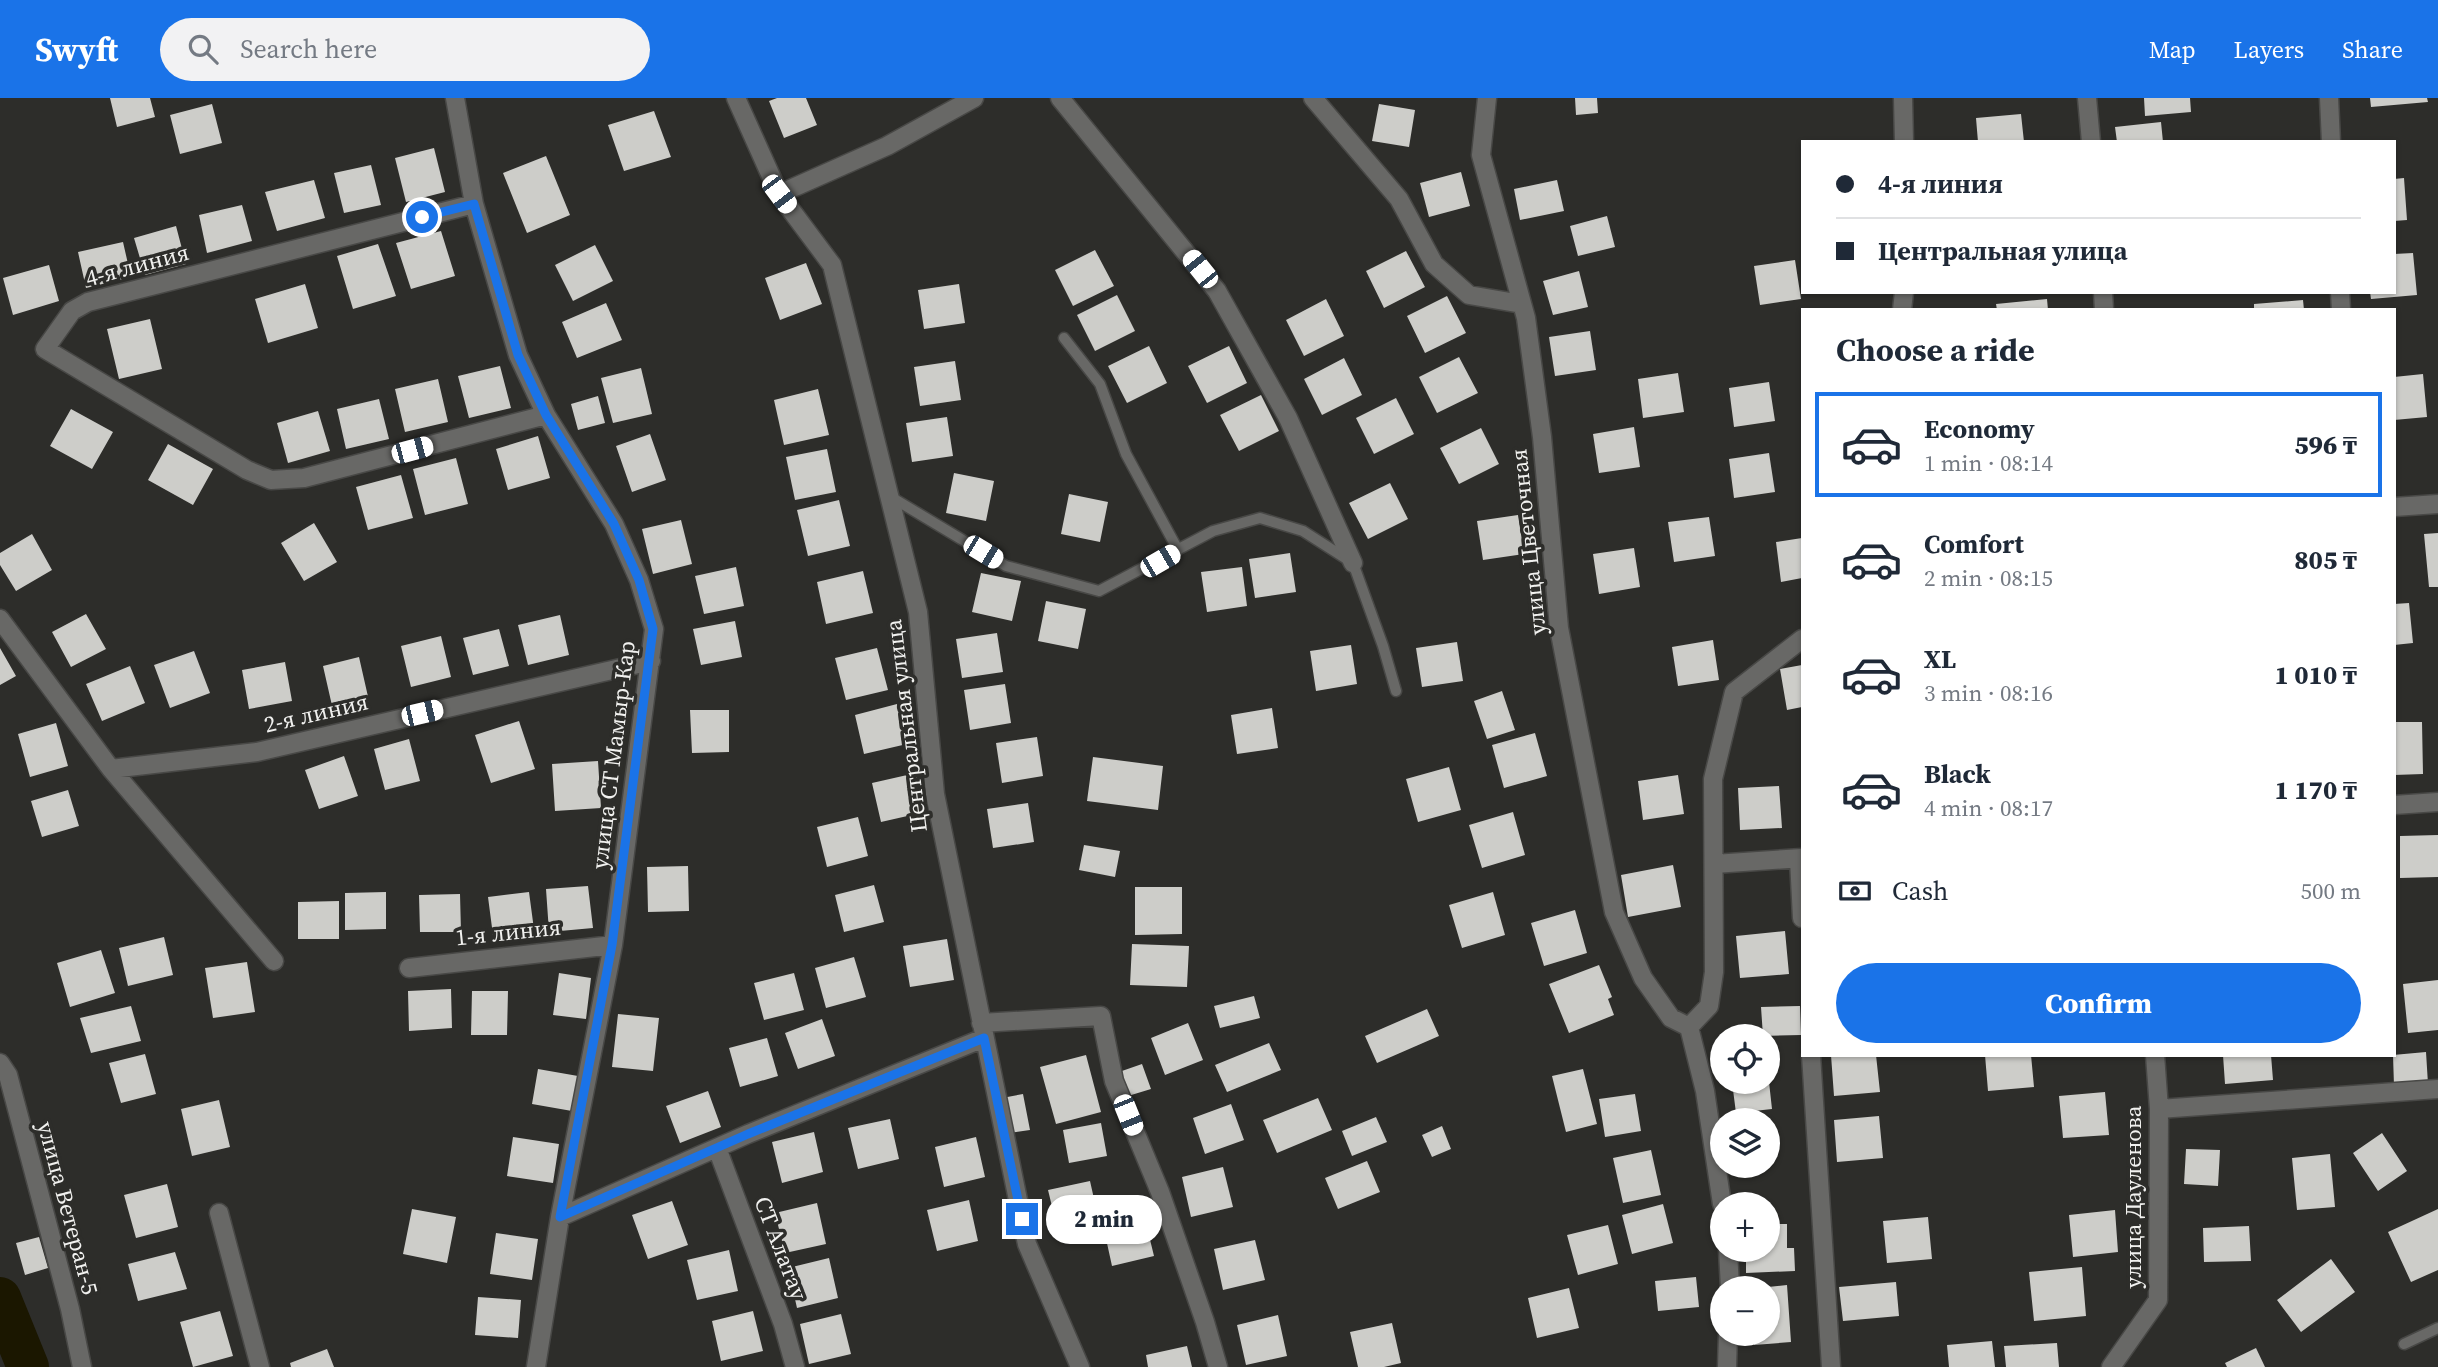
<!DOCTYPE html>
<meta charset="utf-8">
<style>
:root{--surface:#fff;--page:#f2f2f3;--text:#1f2937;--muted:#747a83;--line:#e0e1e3;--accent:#1a73e8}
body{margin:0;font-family:"Source Serif 4",serif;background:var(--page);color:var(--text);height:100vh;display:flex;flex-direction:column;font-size:26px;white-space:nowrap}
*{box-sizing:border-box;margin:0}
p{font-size:23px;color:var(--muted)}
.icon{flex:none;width:38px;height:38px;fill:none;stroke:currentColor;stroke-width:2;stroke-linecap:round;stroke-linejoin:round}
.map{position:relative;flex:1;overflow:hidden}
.drawer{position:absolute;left:1801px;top:210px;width:595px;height:749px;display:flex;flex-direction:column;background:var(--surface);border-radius:0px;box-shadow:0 2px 5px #0004}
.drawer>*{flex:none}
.hud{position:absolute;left:1801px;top:42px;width:595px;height:154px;border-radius:0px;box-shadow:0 2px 5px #0004;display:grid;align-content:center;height:154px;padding:0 35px;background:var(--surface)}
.controls{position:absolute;left:1710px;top:926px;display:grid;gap:14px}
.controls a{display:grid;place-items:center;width:70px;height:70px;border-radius:50%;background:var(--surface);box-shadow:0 2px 5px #0004;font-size:35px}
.end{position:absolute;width:32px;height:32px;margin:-16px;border:9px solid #1a73e8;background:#fff;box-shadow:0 0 0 4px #fff}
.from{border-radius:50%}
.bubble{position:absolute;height:49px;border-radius:24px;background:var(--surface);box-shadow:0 2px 5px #0004;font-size:23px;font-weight:800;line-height:49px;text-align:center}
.car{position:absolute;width:21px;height:42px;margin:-21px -10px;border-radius:9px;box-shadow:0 0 5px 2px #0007;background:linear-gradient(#fff 24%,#345 0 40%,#fff 0 76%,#345 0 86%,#fff 0)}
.hud b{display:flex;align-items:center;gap:24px;height:66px;font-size:26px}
.hud b+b{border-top:2px solid var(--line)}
.hud i{width:18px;height:18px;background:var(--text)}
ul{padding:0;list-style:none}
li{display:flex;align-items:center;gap:21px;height:105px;margin:0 14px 10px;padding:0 21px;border:4px solid transparent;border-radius:0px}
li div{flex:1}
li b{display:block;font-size:26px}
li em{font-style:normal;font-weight:800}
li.selected{border-color:var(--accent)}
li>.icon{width:63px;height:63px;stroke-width:1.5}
h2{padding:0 35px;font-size:32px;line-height:84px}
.pay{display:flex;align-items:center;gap:18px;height:77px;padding:0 35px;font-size:26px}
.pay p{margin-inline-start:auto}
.primary-button{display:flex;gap:14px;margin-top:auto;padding:14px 35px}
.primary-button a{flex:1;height:80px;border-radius:42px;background:var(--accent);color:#fff;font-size:28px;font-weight:800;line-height:80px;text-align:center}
header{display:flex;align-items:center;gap:42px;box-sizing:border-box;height:98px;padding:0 35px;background:var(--accent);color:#fff}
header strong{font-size:33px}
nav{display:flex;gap:38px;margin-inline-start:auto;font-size:24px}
.search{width:490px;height:63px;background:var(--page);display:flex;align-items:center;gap:18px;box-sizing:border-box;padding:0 24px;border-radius:38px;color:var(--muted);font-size:26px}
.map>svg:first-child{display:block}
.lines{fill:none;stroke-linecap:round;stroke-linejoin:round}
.river{stroke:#1b1700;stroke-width:42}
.building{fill:#cdcdc9}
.service-casing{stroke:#484846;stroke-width:13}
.minor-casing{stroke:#484846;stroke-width:21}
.service{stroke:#686866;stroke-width:10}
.minor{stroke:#686866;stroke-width:18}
.route{stroke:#1a73e8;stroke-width:9}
.labels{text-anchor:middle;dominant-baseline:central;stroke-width:7;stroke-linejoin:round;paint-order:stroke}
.street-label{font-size:23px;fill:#f1f1ef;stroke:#2d2d2a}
</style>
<header>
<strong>Swyft</strong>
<div class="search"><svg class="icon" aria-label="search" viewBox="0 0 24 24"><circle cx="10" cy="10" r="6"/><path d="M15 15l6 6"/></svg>Search here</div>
<nav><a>Map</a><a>Layers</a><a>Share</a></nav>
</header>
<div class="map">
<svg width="2438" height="1269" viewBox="0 0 2438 1269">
<rect width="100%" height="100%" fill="#2d2d2a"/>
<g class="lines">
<path class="river" d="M0,1200L28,1269"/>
</g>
<path class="building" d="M110,0H150L155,19L117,29Z
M777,0H806L817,27L784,40L769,3Z
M1575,0H1597L1598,15L1576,17Z
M2144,0H2190L2191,14L2145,18Z
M2370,0H2427L2428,4L2371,9Z
M212,6L222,45L180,56L170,17Z
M1379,6L1415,12L1409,49L1372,43Z
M654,13L671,59L624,73L608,27Z
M2021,16L2024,44H1978L1976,20Z
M2161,24L2163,44H2117L2115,29Z
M434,50L445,94L406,104L395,60Z
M546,58L570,117L527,135L503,75Z
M371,67L381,107L344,115L334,75Z
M1461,74L1470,108L1429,119L1420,85Z
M2404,80L2407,122L2394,123V81Z
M314,82L325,120L277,133L265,94Z
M1557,82L1564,113L1520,122L1514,91Z
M242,107L252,143L207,155L199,117Z
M1607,118L1615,149L1578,158L1570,128Z
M176,128L186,166L145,177L134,140Z
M441,133L455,178L411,191L396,145Z
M123,144L131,179L86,190L78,154Z
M378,146L396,198L353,211L337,158Z
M595,147L613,183L573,203L555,167Z
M1095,152L1114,188L1073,208L1055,172Z
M1406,153L1425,189L1384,210L1366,173Z
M2413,155L2417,197L2371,201L2370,194H2394V156Z
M1795,162L1801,201L1760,207L1754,168Z
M806,165L822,206L780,222L765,180Z
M49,167L59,203L13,217L3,180Z
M1579,173L1588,209L1553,217L1543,183Z
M305,186L318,230L268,245L255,201Z
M959,186L965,225L924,231L918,192Z
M1117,197L1135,233L1095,253L1077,217Z
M1447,198L1466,235L1425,255L1407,218Z
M1326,201L1344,238L1304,258L1286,222Z
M2047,201L2048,212H1997L1996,206Z
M2303,202L2304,212H2254V206Z
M606,205L622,242L577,260L562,224Z
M150,221L162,271L119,281L107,231Z
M1590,233L1596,272L1555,278L1549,239Z
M1149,248L1167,285L1127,305L1108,268Z
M1229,248L1247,285L1207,305L1188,268Z
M1459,259L1478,295L1437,315L1419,279Z
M1344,260L1362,297L1322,317L1304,281Z
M955,263L961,302L920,308L914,269Z
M500,268L511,310L469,320L458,278Z
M641,270L652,316L613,325L601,280Z
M1678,275L1684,314L1643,320L1638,281Z
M2423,276L2427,319L2394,322V279Z
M438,281L448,324L405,334L395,291Z
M1769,284L1775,323L1734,329L1729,290Z
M818,291L829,337L784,347L774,302Z
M1261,297L1279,333L1239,353L1220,317Z
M598,298L605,325L578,332L571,306Z
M1396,300L1414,336L1374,356L1356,320Z
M379,301L389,341L346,351L337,311Z
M71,311L113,334L92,371L50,348Z
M318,313L330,353L288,365L277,325Z
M947,319L953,358L912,364L906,325Z
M1634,329L1640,369L1599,375L1593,336Z
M1481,330L1499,366L1459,386L1440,350Z
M650,336L666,382L632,394L616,348Z
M538,338L550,380L508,392L496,351Z
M168,346L213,371L193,407L148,382Z
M827,351L836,394L795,402L786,359Z
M1769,355L1775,394L1734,400L1729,361Z
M456,360L468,406L425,417L413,371Z
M954,375L994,383L986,423L946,415Z
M401,377L413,420L368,432L356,389Z
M1390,385L1408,421L1368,441L1349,405Z
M1069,396L1108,404L1100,444L1061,436Z
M839,402L850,448L808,458L797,412Z
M1518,417L1524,456L1483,462L1477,423Z
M1709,419L1715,458L1674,464L1668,424Z
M681,422L692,466L653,476L642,431Z
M314,425L337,464L304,483L281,445Z
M2438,435V489H2429L2424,436Z
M32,436L52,472L16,493L0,467V455Z
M1802,440V480L1781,484L1776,444Z
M1634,450L1640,489L1599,496L1593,456Z
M1290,455L1296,494L1255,500L1249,461Z
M736,469L744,508L704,516L695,478Z
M1242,469L1247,508L1207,514L1201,474Z
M863,473L873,515L826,526L817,484Z
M981,475L1021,483L1012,523L972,514Z
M1046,503L1086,511L1078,551L1038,543Z
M2409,505L2413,545L2394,547V506Z
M86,516L106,551L71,569L52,534Z
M560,517L569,557L528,567L518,527Z
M735,523L742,559L701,567L693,531Z
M499,531L509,568L473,577L463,540Z
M997,535L1003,574L962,580L956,541Z
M441,538L451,579L411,589L401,548Z
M1713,542L1719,582L1678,588L1672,549Z
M1457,544L1463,583L1422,589L1416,550Z
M1351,547L1357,586L1316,593L1310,553Z
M0,550L16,578L0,587Z
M877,550L888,592L846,602L835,560Z
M194,553L210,595L170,610L154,567Z
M359,559L369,603L333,612L323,568Z
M285,564L292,603L249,611L242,572Z
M1802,567V609L1787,612L1780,571Z
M130,568L145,605L102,623L86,586Z
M1005,586L1011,625L970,632L964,592Z
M1502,593L1515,632L1487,641L1474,603Z
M897,606L907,646L864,656L855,617Z
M1272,610L1278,650L1237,656L1231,617Z
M690,612H729V654L692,655Z
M519,623L535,671L491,685L475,637Z
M2394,624H2422L2423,676L2394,677Z
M56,625L68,668L30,679L18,636Z
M1535,635L1547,678L1504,690L1492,647Z
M1037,639L1043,678L1002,685L996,645Z
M409,641L420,683L385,692L374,651Z
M344,658L358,698L319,711L305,672Z
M1093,659L1163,668L1158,712L1087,703Z
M598,663L601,710L555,713L552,666Z
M1449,669L1461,712L1418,724L1406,681Z
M916,675L925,714L881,724L872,685Z
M1678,677L1684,716L1643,722L1638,683Z
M1779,688L1782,730L1740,732L1738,690Z
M68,692L79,728L42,739L31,703Z
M1028,705L1034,744L993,750L987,711Z
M1513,714L1525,757L1482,770L1469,727Z
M858,719L868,758L827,769L817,729Z
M2438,737V779L2400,780V738Z
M1084,747L1120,753L1115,779L1079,772Z
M1673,767L1681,809L1628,819L1621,777Z
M688,768L689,813L648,814L647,769Z
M874,787L884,824L844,834L835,797Z
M588,788L593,830L549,834L546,791Z
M1135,789H1182V836L1135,837Z
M386,794V831L345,832V795Z
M529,794L535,839L494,845L488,799Z
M1493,794L1505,837L1462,850L1449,807Z
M460,796L461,834H420L419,797Z
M339,803V841H298V804Z
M1575,812L1587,855L1544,868L1531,825Z
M1785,833L1789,876L1740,880L1736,838Z
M164,839L173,877L128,888L119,850Z
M947,841L954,882L910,889L903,848Z
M1132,846L1189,848L1187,889L1130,887Z
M101,852L115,895L70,909L57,865Z
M854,859L866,899L826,910L815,870Z
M247,864L255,914L213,920L205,870Z
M1599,867L1612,899L1608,901L1614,917L1569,935L1549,886Z
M559,875L591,880L586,921L553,917Z
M794,875L804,912L764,922L754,885Z
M2438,882V932L2408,935L2403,886Z
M451,891L452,930L409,933L408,893Z
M472,893H508L507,937H471Z
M1254,898L1260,920L1220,930L1214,908Z
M131,908L141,943L91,955L80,920Z
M1800,908L1801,937L1763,938L1761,909Z
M1427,911L1439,938L1377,965L1365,938Z
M618,916L659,920L653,973L612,969Z
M822,921L835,958L798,971L785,935Z
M1188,925L1203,962L1165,977L1151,940Z
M767,940L778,978L740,989L729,950Z
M1269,945L1281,972L1227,994L1215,967Z
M2426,954L2428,986L2394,988L2393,957Z
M145,956L156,996L121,1005L109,965Z
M1086,957L1101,1014L1056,1026L1040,969Z
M1831,957H1876L1880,994L1834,998Z
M1985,957H2031L2034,989L1988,993Z
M2223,957H2271L2273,982L2225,986Z
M1142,966L1151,991L1128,998L1119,974Z
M538,971L578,978L572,1013L532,1006Z
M1583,971L1597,1026L1566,1034L1552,978Z
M1732,984H1769L1772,1011L1736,1015Z
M708,993L721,1029L680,1045L666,1008Z
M2105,994L2109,1037L2063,1040L2059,998Z
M1023,996L1030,1032L1009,1035L1002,1000Z
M1635,996L1641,1033L1605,1039L1599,1001Z
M1318,1000L1332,1032L1277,1055L1263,1022Z
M219,1002L230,1049L192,1058L181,1011Z
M1231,1006L1244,1042L1205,1056L1193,1020Z
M1879,1018L1883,1060L1837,1064L1834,1022Z
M1376,1019L1387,1044L1352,1058L1342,1033Z
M890,1021L899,1061L858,1071L848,1030Z
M1101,1025L1107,1058L1069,1065L1063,1032Z
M1442,1028L1451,1051L1432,1059L1422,1037Z
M814,1034L823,1074L782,1085L772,1044Z
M2382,1035L2407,1073L2378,1093L2353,1055Z
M513,1039L559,1046L553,1085L507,1078Z
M976,1039L985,1079L944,1089L935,1049Z
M2186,1051L2220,1052L2218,1088L2184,1086Z
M1651,1052L1661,1097L1623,1105L1613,1060Z
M2330,1056L2335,1109L2297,1112L2292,1060Z
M1367,1063L1380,1094L1338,1111L1325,1080Z
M1223,1069L1233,1109L1191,1119L1182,1079Z
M1090,1083L1099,1123L1058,1133L1048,1092Z
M167,1086L178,1129L136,1140L124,1097Z
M969,1102L978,1143L937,1153L927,1112Z
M672,1103L688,1147L648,1161L632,1117Z
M817,1105L826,1146L785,1155L775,1115Z
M1663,1106L1673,1145L1632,1156L1622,1117Z
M412,1111L456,1119L447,1165L403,1156Z
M2438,1111V1172L2411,1184L2388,1134Z
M2115,1112L2118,1154L2073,1159L2069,1117Z
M1144,1117L1154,1158L1112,1168L1103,1127Z
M1928,1119L1932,1161L1887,1165L1883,1123Z
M1768,1126H1787V1150H1794L1795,1173L1746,1175V1152H1768Z
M1608,1127L1618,1166L1578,1177L1567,1137Z
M2249,1128L2251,1163L2204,1164L2203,1130Z
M496,1135L538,1141L532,1182L490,1176Z
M39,1139L48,1170L25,1177L16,1145Z
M1255,1142L1265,1182L1223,1192L1214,1151Z
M729,1152L738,1193L697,1202L687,1162Z
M175,1154L187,1191L138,1203L128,1166Z
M829,1160L838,1200L797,1210L788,1170Z
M2331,1161L2355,1194L2301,1234L2277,1202Z
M2082,1169L2086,1218L2034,1223L2029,1174Z
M1696,1179L1699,1209L1658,1213L1655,1183Z
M1896,1184L1899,1218L1843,1223L1839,1189Z
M1787,1187L1791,1244L1754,1247L1753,1236H1768V1189Z
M1569,1190L1579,1230L1537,1240L1528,1200Z
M478,1199L521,1202L518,1240L475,1237Z
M220,1213L233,1258L193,1269L180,1224Z
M753,1213L763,1253L721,1263L712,1223Z
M841,1216L851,1256L809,1266L800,1226Z
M1278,1217L1287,1258L1246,1267L1237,1227Z
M1392,1225L1401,1265L1384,1269H1358L1350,1234Z
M1992,1243L1995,1269H1949L1947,1247Z
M2057,1245L2059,1269H2006L2004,1248Z
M1187,1248L1192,1269H1148L1146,1257Z
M2256,1250L2265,1269H2227L2225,1265Z
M327,1251L334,1269H291L290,1265Z"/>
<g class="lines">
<defs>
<path id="service" d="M1064,240L1100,286L1126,356L1178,452
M891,399L1006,468L1099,493L1213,433L1260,420L1303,433L1353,465L1383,548L1396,593
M2404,1246L2438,1230"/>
<path id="minor" d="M455,0L474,106L518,257L546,317L614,426L639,482L654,531L613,847L560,1119L536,1269
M736,0L779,96L832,167L918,514L935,696L1027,1146L1080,1269
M1060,0L1217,193L1288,320L1353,465
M1313,0L1399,101L1434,166L1469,197L1522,206
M1487,0L1481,57L1526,220L1542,339L1559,530L1614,814L1643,880L1671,920L1689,929L1709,908L1714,874L1713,681L1734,594L1802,541
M1903,0L1904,44
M2087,0L2091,44
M2329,0L2331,44
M779,96L887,48L974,0
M474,106L88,204L72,213L45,251L247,372L271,382L304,380L546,317
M2103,194L2104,212
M2340,194L2341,212
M1902,212L1904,194
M2394,409L2438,406
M0,521L111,671L274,863
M111,671L257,654L651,563
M2394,707L2438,704
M1799,761L1802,820
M1714,766L1802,760
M409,870L613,847
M981,925L1101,918L1114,983L1160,1094L1205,1224L1218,1269
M1689,929L1705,993L1722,1106
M1811,957L1831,1269
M0,965L8,977L70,1211L82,1269
M2159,1011L2438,991
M717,1050L783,1226L795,1269
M219,1115L260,1269
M560,1119L748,1036L984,940
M1728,1152L1730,1190
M1727,1269L1728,1236
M2111,1269L2158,1202L2159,1011L2155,957"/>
</defs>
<use href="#service" class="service-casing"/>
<use href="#minor" class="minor-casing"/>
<use href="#service" class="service"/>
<use href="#minor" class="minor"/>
</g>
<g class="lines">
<path class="route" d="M422,119L474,106L518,257L546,317L614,426L639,482L653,531L612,847L560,1119L748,1036L984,940L1022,1121"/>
</g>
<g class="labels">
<g class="street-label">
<text transform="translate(137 167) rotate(-15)">4-я линия</text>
<text transform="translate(1528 444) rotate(-96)">улица Цветочная</text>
<text transform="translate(316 615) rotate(-13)">2-я линия</text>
<text transform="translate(906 628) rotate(-97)">Центральная улица</text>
<text transform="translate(613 657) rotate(-83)">улица СТ Мамыр-Кар</text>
<text transform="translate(508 834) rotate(-6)">1-я линия</text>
<text transform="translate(2133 1099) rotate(-90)">улица Дауленова</text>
<text transform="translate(68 1110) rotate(75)">улица Ветеран-5</text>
<text transform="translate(781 1150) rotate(69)">СТ Алатау</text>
</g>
</g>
</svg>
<div class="controls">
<a><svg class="icon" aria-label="locate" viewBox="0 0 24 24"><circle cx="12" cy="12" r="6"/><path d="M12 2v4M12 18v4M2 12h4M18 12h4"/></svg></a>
<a><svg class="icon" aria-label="layers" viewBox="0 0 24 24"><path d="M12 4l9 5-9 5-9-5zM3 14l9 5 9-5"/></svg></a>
<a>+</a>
<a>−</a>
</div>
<i class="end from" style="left:422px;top:119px"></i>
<i class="end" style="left:1022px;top:1121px"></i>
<div class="bubble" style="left:1046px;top:1097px;width:116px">2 min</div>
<i class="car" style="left:779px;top:96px;rotate:143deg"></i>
<i class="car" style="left:1200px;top:171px;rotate:321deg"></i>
<i class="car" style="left:412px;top:352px;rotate:75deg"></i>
<i class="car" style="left:983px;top:454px;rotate:121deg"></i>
<i class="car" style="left:1160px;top:463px;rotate:60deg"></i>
<i class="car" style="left:422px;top:615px;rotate:77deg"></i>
<i class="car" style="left:1128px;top:1017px;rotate:158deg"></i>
<div class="hud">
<b><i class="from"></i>4-я линия</b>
<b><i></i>Центральная улица</b>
</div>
<section class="drawer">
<h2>Choose a ride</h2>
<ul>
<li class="selected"><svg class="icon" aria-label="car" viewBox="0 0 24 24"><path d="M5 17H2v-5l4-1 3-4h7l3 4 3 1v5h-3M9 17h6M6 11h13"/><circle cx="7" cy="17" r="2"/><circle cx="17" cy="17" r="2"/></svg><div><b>Economy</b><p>1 min · 08:14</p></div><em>596 ₸</em></li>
<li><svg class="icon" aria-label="car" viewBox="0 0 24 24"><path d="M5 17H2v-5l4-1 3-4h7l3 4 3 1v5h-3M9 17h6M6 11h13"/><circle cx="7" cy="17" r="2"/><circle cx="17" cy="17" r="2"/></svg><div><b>Comfort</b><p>2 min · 08:15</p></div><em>805 ₸</em></li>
<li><svg class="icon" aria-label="car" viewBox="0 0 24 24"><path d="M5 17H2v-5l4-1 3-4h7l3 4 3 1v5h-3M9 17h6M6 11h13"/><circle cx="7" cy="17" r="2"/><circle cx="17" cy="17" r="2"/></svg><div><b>XL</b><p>3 min · 08:16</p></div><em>1 010 ₸</em></li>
<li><svg class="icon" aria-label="car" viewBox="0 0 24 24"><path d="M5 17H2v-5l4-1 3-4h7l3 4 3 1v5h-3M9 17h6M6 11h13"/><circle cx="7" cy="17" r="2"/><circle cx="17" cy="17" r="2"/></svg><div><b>Black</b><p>4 min · 08:17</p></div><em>1 170 ₸</em></li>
</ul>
<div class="pay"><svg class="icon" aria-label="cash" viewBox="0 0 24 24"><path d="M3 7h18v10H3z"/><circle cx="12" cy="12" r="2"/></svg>Cash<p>500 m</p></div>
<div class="primary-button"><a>Confirm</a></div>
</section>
</div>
